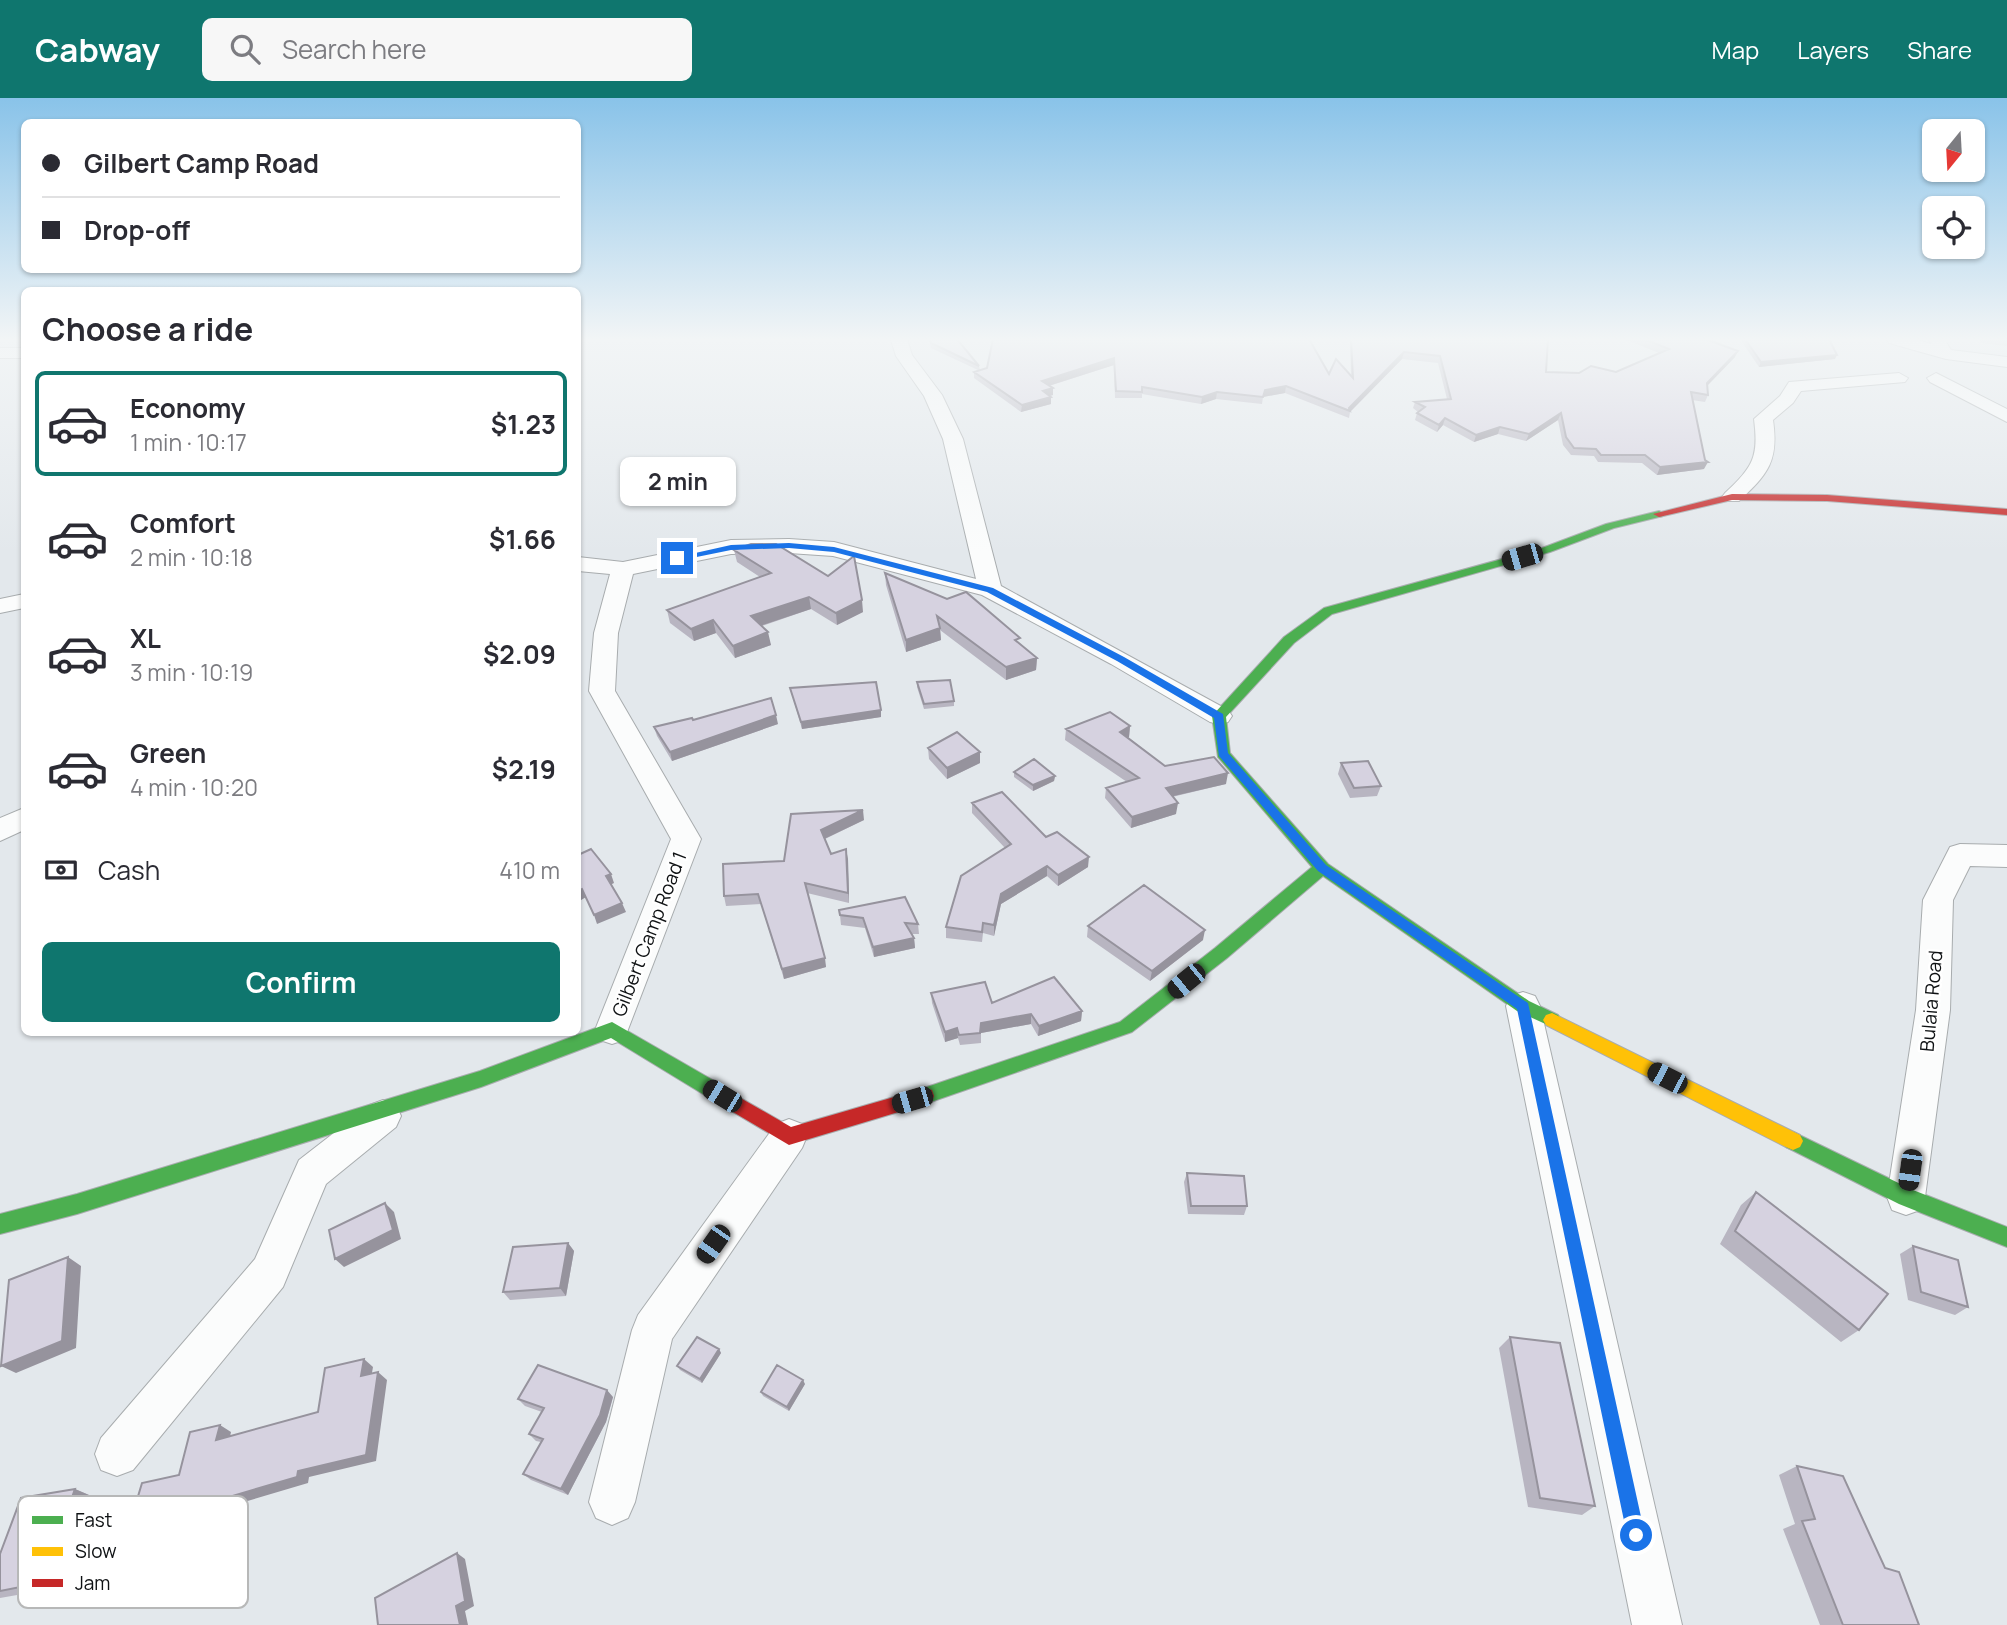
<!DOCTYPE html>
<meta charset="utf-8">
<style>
:root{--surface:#fff;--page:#f7f7f7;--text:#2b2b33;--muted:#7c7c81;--line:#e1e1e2;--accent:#0f766e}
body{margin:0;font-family:Manrope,sans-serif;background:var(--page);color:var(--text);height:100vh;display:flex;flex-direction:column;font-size:26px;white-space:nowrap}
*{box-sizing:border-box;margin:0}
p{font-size:23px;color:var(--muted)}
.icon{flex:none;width:38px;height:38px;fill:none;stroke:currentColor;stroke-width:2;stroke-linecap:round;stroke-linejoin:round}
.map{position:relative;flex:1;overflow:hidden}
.details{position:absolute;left:21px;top:189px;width:560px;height:749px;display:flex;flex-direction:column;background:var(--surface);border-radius:10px;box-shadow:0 2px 5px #0004}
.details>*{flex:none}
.hud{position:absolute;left:21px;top:21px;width:560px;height:154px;border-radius:10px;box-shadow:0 2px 5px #0004;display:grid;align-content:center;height:154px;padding:0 21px;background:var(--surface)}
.needle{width:46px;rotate:198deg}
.controls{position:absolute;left:1922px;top:21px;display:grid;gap:14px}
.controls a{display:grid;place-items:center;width:63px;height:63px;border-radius:10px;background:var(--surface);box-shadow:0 2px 5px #0004;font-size:35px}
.end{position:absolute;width:32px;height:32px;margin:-16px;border:9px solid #1a73e8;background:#fff;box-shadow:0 0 0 4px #fff}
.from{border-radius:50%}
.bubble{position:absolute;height:49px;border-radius:10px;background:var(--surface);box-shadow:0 2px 5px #0004;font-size:23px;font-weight:700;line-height:49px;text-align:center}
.car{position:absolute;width:21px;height:42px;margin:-21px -10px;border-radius:9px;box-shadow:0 0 5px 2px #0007;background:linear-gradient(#222 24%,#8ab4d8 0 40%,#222 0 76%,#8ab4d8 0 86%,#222 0)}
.hud b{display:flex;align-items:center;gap:24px;height:66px;font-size:26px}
.hud b+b{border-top:2px solid var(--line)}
.hud i{width:18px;height:18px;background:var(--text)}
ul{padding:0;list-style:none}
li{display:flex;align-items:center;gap:21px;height:105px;margin:0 14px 10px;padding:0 7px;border:4px solid transparent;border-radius:10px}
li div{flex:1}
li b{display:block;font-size:26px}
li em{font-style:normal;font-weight:700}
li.on{border-color:var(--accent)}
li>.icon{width:63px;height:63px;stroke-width:1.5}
h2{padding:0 21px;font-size:32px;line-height:84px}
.pay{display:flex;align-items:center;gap:18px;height:77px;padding:0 21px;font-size:26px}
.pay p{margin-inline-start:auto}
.cta{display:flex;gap:14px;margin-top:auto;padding:14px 21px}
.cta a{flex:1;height:80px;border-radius:10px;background:var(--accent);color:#fff;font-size:28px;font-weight:700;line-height:80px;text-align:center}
header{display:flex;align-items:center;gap:42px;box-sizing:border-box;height:98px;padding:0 35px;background:var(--accent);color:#fff}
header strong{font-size:33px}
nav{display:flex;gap:38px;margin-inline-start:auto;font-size:24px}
.search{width:490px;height:63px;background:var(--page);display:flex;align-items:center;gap:18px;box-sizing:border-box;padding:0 24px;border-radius:10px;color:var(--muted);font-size:26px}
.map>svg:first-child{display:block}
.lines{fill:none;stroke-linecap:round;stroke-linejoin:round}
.street-casing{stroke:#a8acae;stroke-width:2}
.fast-casing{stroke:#a8acae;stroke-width:2}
.slow-casing{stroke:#a8acae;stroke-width:2}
.jam-casing{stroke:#a8acae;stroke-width:2}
.street{fill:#fbfcfc;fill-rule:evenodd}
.fast{fill:#4caf50;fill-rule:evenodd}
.slow{fill:#ffc107;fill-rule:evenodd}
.jam{fill:#c62828;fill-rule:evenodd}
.wall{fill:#b8b5c1}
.shaded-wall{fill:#96939d}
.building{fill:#d6d2e0;stroke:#96939d;stroke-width:2}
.route{fill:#1a73e8}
.labels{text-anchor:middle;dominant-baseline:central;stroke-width:5;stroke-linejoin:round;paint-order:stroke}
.street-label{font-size:19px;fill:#0e1113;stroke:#fff}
.key{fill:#fff;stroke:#b7b8b8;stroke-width:2}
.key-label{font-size:19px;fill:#0e1113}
</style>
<header>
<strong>Cabway</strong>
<div class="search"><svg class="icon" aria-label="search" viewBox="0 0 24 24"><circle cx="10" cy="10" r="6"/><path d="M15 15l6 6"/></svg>Search here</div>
<nav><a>Map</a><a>Layers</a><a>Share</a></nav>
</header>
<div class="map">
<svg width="2007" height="1527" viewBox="0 0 2007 1527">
<rect width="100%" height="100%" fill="#e3e8ec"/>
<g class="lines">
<defs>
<path id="street" d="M907,241L912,257L942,297L963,341L1001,488L1228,612L1232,618L1228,624L1219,626L1210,624L1111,566L982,497L833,458L789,455L731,456L633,476L618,535L615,593L701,741L624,942L612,946L600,942L595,932L671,741L589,593L594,535L610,476L578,473V459L623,464L731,442L789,441L834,444L976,481L943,341L924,298L896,258L891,242Z
M1887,241H1914L1931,246L1928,241H1944L1951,252L2007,259V269L1946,261L1889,245Z
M0,250H24V260H0Z
M1899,275L1908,280L1905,284L1801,293L1793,305L1773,322C1779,363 1768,376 1739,403H1725L1722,399L1725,395C1753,369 1759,359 1754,321L1780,298L1789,284Z
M1936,275L2007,311V324L1930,284L1927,280Z
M24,496V510L0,515V501Z
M24,710V732L0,743V720Z
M1960,746L2007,747V769L1970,768L1953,802L1950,912L1925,1099L1920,1112L1906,1117L1892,1112L1887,1099L1916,912L1923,802L1950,749Z
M1523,894L1535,898L1540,908L1682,1527H1632L1506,908L1511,898Z
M383,1002L396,1007L401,1018L396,1029L326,1086L283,1189L133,1372L117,1378L101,1372L95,1356L101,1340L255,1161L299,1062L370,1007Z
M789,1021L802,1026L807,1038L802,1050L672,1241L635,1404L628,1420L612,1427L596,1420L589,1404L632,1232L638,1217L776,1026Z"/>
<path id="fast" d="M1659,413L1665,416L1663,418L1614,430L1550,454L1332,516L1294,545L1226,619L1230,655L1328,766L1529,903L1558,917L1561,922L1558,927L1552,929L1517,913L1323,778L1227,860L1132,934L925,1006L918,1004L916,998L918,992L1120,924L1215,850L1312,769L1218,659L1212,618L1284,539L1324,510L1542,450L1606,426Z
M612,924L730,992L732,998L730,1004L723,1006L716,1004L611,940L481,989L77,1116L0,1136V1116L77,1096L480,973Z
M1793,1034L1913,1092L2007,1129V1149L1899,1106L1786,1049L1783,1043L1786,1037Z"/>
<path id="slow" d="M1552,915L1800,1037L1803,1043L1800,1049L1793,1052L1786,1049L1546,927L1543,922L1546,917Z"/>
<path id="jam" d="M1732,396L1827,397L2007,411V417L1827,403L1732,402L1659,419L1653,416Z
M723,990L791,1029L925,990L932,992L934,998L932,1004L925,1006L789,1047L716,1004L714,998L716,992Z"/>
</defs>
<use href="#street" class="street-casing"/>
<use href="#fast" class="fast-casing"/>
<use href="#slow" class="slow-casing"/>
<use href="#jam" class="jam-casing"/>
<use href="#street" class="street"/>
<use href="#fast" class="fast"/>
<use href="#slow" class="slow"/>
<use href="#jam" class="jam"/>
</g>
<path class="wall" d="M929,241H957L979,268L980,272L987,270L993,241L1351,278L1350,241H1548L1546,274L1579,275L1616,274L1659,255L1624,241H1705L1735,259L1707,288L1708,297L1705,304L1692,302L1704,371L1657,377L1642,365L1598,364L1594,358L1571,357L1563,347L1558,322L1526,343L1498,336L1474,344L1443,327L1437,334L1415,322L1417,315L1418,314L1413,310L1415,304L1447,301L1438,265L1402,261L1350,314L1349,320L1285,295L1263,299L1262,306L1216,301L1201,306L1142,296V300H1115L1114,267L1049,288L1053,297L1050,298L1051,299V306L1021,314L974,280V274L978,272L931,250Z
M1740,241H1829L1835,261L1759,269Z
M1979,241H2007V248L1981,245Z
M734,452L863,514L837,527L811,511L762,528L771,547L735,560L716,535L694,543L670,525L667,512L760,479L737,464Z
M885,475L1020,546L1037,560L1036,572L1006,582L940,532L941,542L906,554L886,487Z
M917,584L954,603V608L924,611L917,589Z
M790,590L881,619L802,631Z
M693,622L778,626L672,663L657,638L654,629Z
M1130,628L1129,639H1128L1165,668L1226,686L1172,699L1176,716L1131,730L1105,700L1106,690L1127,684L1065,642L1066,631Z
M928,650L980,654V665L947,681L929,661Z
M1341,665L1381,688L1377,698L1350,700L1338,676Z
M1014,674L1055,678L1054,683L1033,693L1014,679Z
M972,705L1046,739L1088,769L1058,788L1047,778L1001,806L994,838L983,835L982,844L946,840V829L1005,750L972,715Z
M791,716L864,722L825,741L831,756L848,761L849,805L807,795L826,869L784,881L761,806L726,808L724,798L784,763Z
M840,817L918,826L919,836H912L914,840L915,850L874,859L865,830L841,827Z
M1088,828L1203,842L1150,883L1087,839Z
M931,895L992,905L1082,913L1081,923L1038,938L1031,926L981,935V945L960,947L958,940L945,944L932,905Z
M1187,1075L1247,1108L1244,1117L1188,1116L1184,1084Z
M1756,1094L1859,1232L1841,1244L1720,1146L1741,1107Z
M568,1145L574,1153L566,1198L510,1202L503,1194Z
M1913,1148L1968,1209L1955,1217L1908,1202L1900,1156Z
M1510,1239L1595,1408L1582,1417L1528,1409L1499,1250Z
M719,1251L721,1255L702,1285L680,1272L677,1268Z
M805,1286L789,1313L763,1298L761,1294Z
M613,1299L606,1324L568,1397L531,1382L523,1376L541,1344L536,1343L529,1336L542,1314L525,1308L518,1301Z
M1797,1368L1885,1470L1919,1527H1820L1783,1431L1795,1426L1779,1377Z
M75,1391L89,1397L57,1490L0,1500V1456Z"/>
<path class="shaded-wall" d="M1738,253L1735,259L1704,291L1707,285Z
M1404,254L1402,261L1350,314L1349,310Z
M1837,257L1835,261L1759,269L1761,264Z
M1114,260V267L1042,290V283Z
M1286,288L1285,295L1263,299L1265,292Z
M1053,290V297L1042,300L1043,293Z
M1217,294L1216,301L1201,306L1202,299Z
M1051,299V306L1021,314L1022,307Z
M1561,315L1558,322L1526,343L1529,336Z
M1445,320L1443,327L1437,334L1439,327Z
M1500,329L1498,336L1474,344L1476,337Z
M1708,364L1704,371L1657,377L1660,369Z
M809,499L811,511L754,530L751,518Z
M862,502L863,514L837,527L836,515Z
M713,522L716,535L694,543L691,531Z
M940,530L941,542L906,554V542Z
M768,534L771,547L735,560L733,548Z
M1037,560L1036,572L1006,582V569Z
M881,612V619L802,631L801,624Z
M776,617L778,626L672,663L670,654Z
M1130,628L1129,639L1119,644L1120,634Z
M980,654V665L947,681V670Z
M1228,675L1226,686L1165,700L1166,690Z
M1055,678L1054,683L1033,693V687Z
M1178,705L1176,716L1131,730L1132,719Z
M863,712L864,722L822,742L821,732Z
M846,751L848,761L849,805L848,795Z
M1089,759L1088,769L1058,788V777Z
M1047,768V778L1001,806L994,838V827L1001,796Z
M611,776L614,785L610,787L606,778Z
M582,791L586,799L578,804V793Z
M622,805L626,814L597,826L594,817Z
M1205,832L1203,842L1150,883L1152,873Z
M914,840L915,850L874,859L873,849Z
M825,860L826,869L784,881L782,871Z
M1082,913L1081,923L1038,938L1039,928Z
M1031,916V926L981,935V945V925Z
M957,930L958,940L945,944V934Z
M385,1105L394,1114L401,1141L344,1169L335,1161Z
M568,1145L574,1153L566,1198L560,1190Z
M68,1159L81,1168L76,1250L16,1275L1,1268Z
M719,1251L721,1255L702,1285L700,1281Z
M364,1261L373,1269L370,1286L361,1278Z
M378,1274L387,1282L376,1363L309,1379L308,1385L224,1410L221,1423L141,1440L127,1435L298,1373Z
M803,1282L805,1286L789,1313L787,1309Z
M607,1292L613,1299L606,1324L568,1397L561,1391Z
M220,1327L231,1334L228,1349L216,1342Z
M75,1391L89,1397L57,1490L41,1485Z
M457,1455L465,1461L474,1508L465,1513L468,1527H460L456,1508Z"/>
<path class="building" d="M930,241H957L979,268L931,245Z
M993,241H1309L1329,276L1336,261L1353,280L1351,241H1548L1546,274L1579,275L1591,268L1616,274L1669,251L1644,241H1705L1738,253L1707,285L1708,297L1691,294L1705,362L1708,364L1660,369L1645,357H1601L1596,351L1574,350L1566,339L1561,315L1529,336L1500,329L1476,337L1445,320L1439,327L1417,315L1425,309L1415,304L1451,301L1440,258L1404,254L1349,310L1350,313L1286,288L1265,292L1263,299L1217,294L1202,299L1142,289V294L1116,293L1114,260L1042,283L1053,290L1043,293L1051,299L1022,307L974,274L987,270Z
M1745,241H1829L1837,257L1761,264Z
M751,446H776L828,478L854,458L862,502L836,515L809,499L751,518L768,534L733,548L713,522L691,531L667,512L771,475L734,452Z
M885,475L947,501L966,494L1020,540L1015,542L1037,560L1006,569L937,518L940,530L906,542Z
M950,582L954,603L924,606L917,584Z
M876,584L881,612L801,624L790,590Z
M771,600L776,617L670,654L654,629L692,620L693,622Z
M1110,614L1130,628L1120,634L1165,668L1214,659L1228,675L1166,690L1178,705L1132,719L1106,690L1139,680L1066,631Z
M957,634L980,654L947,670L928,650Z
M1034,661L1055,678L1033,687L1014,674Z
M1368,663L1381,688L1354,690L1341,665Z
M1002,694L1046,739L1057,734L1089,759L1058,777L1047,768L1001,796L994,827L983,825L982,834L946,829L961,778L1011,746L972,705Z
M863,712L821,732L831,756L846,751L848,795L805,785L825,860L782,871L758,796L724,798L723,766L784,763L791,716Z
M591,751L611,776L606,778L622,805L594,817L582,791L578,793V757Z
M1144,787L1205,832L1152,873L1088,828Z
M905,799L918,826L905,825L914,840L873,849L863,820L840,817L839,812Z
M1054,879L1082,913L1039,928L1031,916L981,925L980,935L959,937L957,930L945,934L931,895L985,884L992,905Z
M1187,1075L1244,1078L1247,1108H1191Z
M1756,1094L1888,1196L1859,1232L1735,1133Z
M385,1105L393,1132L335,1161L329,1132Z
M568,1145L560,1190L503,1194L513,1149Z
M1913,1148L1958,1162L1968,1209L1921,1194Z
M68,1159L62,1243L1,1268L9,1182Z
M697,1239L719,1251L700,1281L677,1268Z
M1510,1239L1560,1245L1595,1408L1540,1400Z
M364,1261L361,1278L378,1274L366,1357L298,1373L297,1379L212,1404L209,1417L127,1435L142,1385L179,1377L190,1334L220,1327L216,1342L318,1314L325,1270Z
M538,1267L607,1292L600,1317L561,1391L523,1376L543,1341L529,1336L544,1310L518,1301Z
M777,1267L803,1282L787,1309L761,1294Z
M1797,1368L1843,1378L1885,1470L1899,1474L1919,1527H1843L1802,1423L1815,1421Z
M75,1391L41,1485L0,1493V1456L21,1400Z
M457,1455L465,1503L456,1508L460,1527H378L375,1500Z"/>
<linearGradient id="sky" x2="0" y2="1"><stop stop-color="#89c3e9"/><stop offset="0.53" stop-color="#f2f5f6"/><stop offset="1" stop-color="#f2f5f6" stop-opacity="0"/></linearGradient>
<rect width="2007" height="455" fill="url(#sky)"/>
<path class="route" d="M789,445L834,449L993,490L1124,559L1223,616L1228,655L1326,767L1528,905L1645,1437L1642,1443L1636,1446L1630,1443L1627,1437L1517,911L1318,773L1219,658L1214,620L1117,563L987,494L834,454L789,450L731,452L677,463L673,460L731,447Z"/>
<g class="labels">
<g class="street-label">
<text transform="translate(649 836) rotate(-69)">Gilbert Camp Road 1</text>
<text transform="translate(1931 903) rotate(-85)">Bulaia Road</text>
</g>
</g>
<rect x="18" y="1398" width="230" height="112" rx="10" class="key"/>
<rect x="32" y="1418" width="31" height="8" fill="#4caf50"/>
<rect x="32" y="1449" width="31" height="9" fill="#ffc107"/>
<rect x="32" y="1481" width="31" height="8" fill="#c62828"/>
<g class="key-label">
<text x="75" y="1429">Fast</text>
<text x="75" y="1460">Slow</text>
<text x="75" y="1492">Jam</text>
</g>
</svg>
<div class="controls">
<a><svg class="needle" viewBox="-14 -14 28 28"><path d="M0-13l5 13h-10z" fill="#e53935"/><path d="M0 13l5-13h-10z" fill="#7c7c81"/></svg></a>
<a><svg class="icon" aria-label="locate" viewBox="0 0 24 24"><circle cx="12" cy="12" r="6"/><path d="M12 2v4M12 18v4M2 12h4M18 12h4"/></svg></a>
</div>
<i class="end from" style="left:1636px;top:1437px"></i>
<i class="end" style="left:677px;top:460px"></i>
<div class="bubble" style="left:620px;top:359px;width:116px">2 min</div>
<i class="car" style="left:1522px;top:459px;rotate:254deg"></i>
<i class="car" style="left:1186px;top:883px;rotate:231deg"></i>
<i class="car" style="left:1667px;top:980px;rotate:297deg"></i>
<i class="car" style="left:722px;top:998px;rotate:301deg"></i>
<i class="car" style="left:912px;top:1002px;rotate:254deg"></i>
<i class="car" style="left:1910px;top:1072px;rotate:188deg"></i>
<i class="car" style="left:713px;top:1146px;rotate:215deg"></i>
<div class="hud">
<b><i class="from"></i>Gilbert Camp Road</b>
<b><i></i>Drop-off</b>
</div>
<section class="details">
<h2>Choose a ride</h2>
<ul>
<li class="on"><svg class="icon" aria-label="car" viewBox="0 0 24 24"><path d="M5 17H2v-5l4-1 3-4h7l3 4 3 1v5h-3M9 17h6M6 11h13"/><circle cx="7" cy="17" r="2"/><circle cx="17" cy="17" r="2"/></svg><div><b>Economy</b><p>1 min · 10:17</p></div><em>$1.23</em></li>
<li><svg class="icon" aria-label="car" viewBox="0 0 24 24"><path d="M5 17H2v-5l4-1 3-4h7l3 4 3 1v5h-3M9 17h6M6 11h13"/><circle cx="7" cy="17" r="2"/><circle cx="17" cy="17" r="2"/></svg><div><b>Comfort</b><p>2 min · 10:18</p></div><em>$1.66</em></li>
<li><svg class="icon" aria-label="car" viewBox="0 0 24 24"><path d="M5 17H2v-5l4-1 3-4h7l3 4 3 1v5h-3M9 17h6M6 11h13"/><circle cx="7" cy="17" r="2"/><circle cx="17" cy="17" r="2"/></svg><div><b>XL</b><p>3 min · 10:19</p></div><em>$2.09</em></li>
<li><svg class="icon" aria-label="car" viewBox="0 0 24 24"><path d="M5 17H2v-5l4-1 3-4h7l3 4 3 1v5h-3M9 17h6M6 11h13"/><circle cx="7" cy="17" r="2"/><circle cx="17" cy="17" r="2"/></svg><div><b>Green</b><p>4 min · 10:20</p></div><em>$2.19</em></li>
</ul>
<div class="pay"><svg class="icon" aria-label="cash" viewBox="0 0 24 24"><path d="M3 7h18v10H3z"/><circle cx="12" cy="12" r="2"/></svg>Cash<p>410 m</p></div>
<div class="cta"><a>Confirm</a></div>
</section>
</div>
